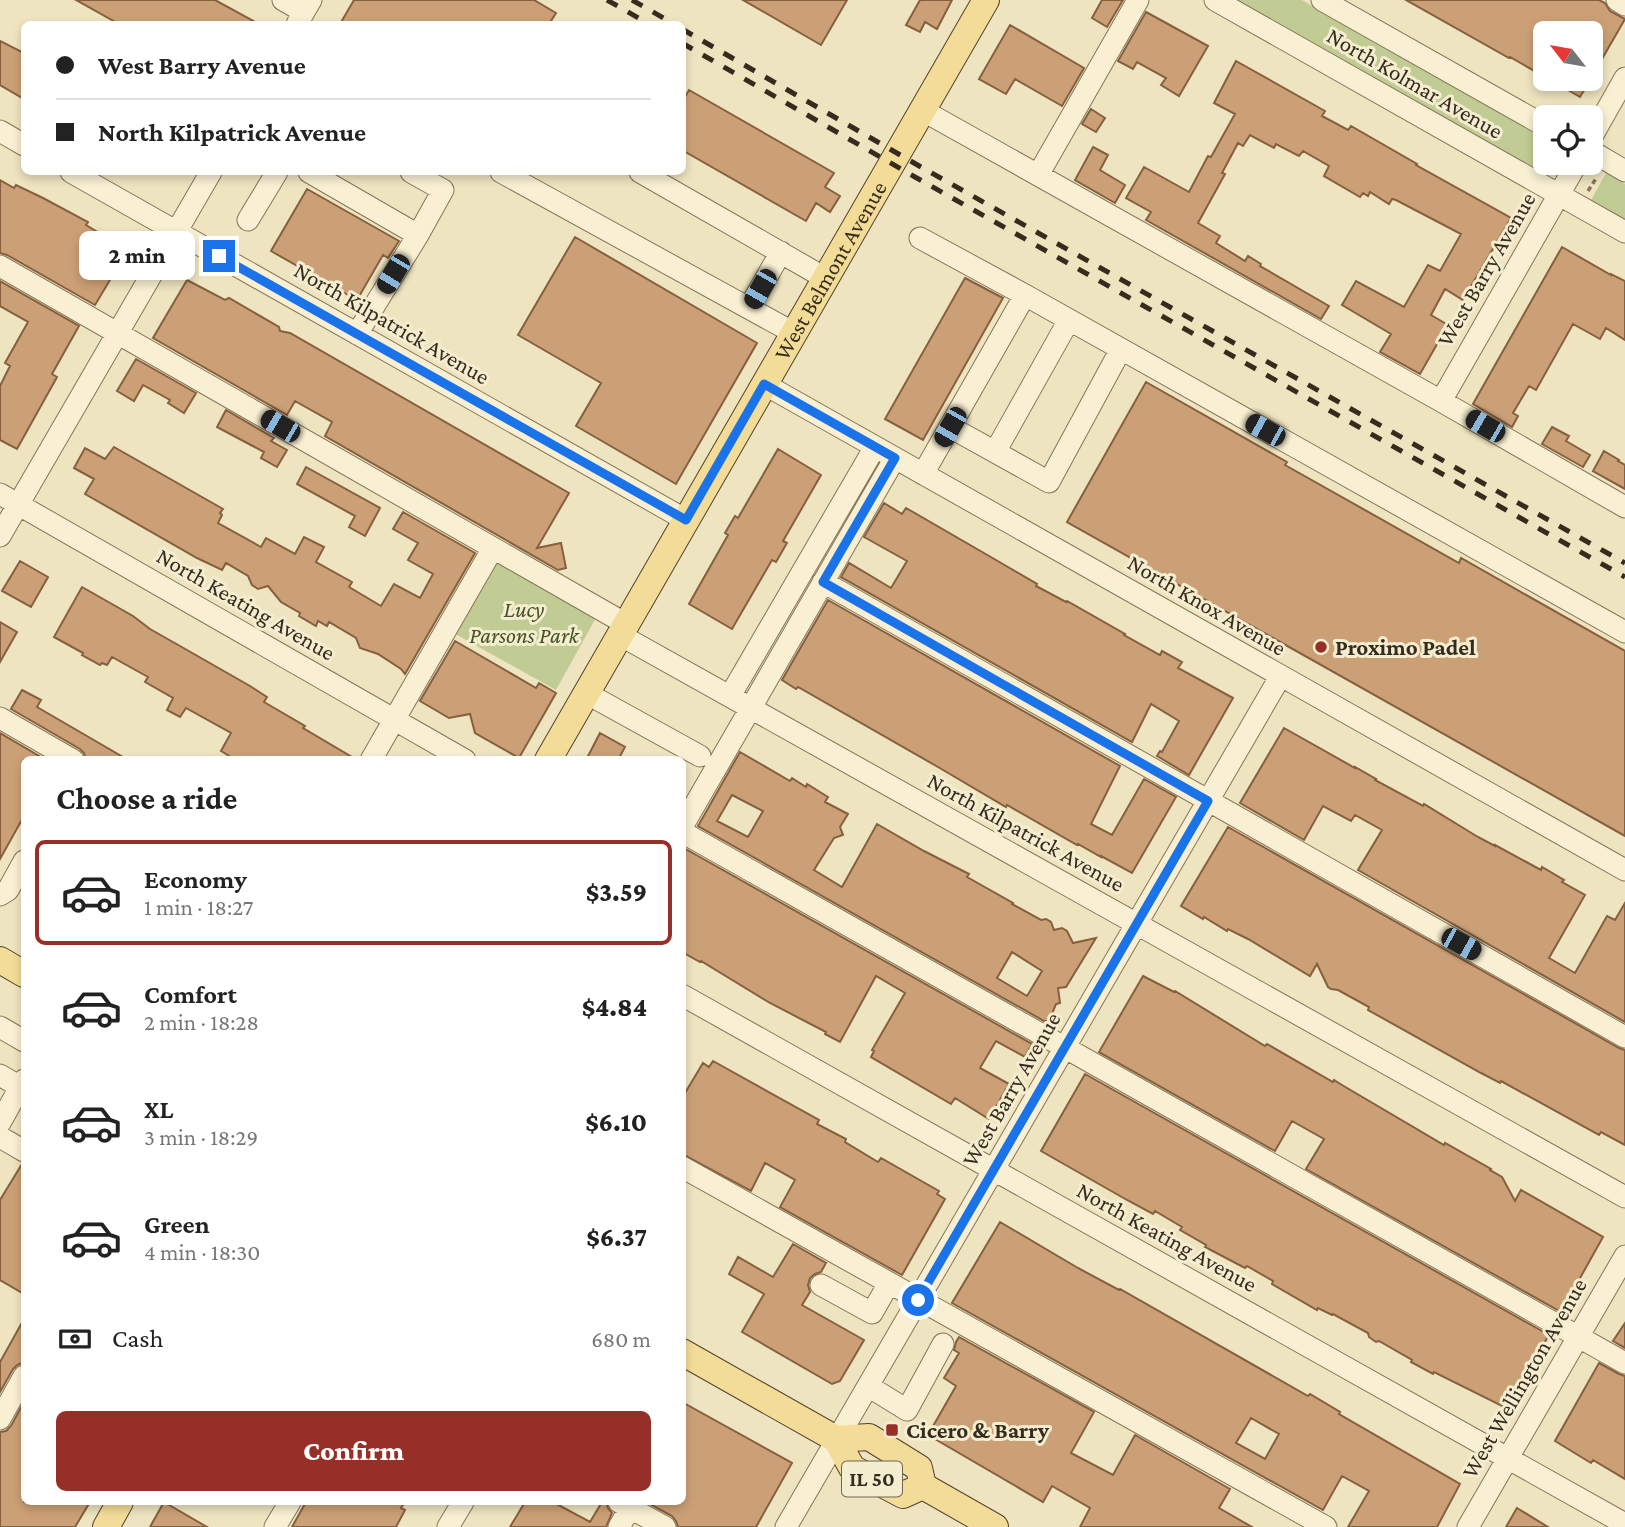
<!DOCTYPE html>
<meta charset="utf-8">
<style>
:root{--surface:#fff;--page:#f2f2f2;--text:#222;--muted:#767676;--line:#e0e0e0;--accent:#962f28}
body{margin:0;font-family:"Crimson Pro",serif;background:var(--page);color:var(--text);height:100vh;display:flex;flex-direction:column;font-size:26px;white-space:nowrap}
*{box-sizing:border-box;margin:0}
p{font-size:23px;color:var(--muted)}
.icon{flex:none;width:38px;height:38px;fill:none;stroke:currentColor;stroke-width:2;stroke-linecap:round;stroke-linejoin:round}
.map{position:relative;flex:1;overflow:hidden}
.panel{position:absolute;left:21px;top:756px;width:665px;height:749px;display:flex;flex-direction:column;background:var(--surface);border-radius:10px;box-shadow:0 4px 10px #0003}
.panel>*{flex:none}
.banner{position:absolute;left:21px;top:21px;width:665px;height:154px;border-radius:10px;box-shadow:0 4px 10px #0003;display:grid;align-content:center;height:154px;padding:0 35px;background:var(--surface)}
.needle{width:46px;rotate:301deg}
.tools{position:absolute;left:1533px;top:21px;display:grid;gap:14px}
.tools a{display:grid;place-items:center;width:70px;height:70px;border-radius:10px;background:var(--surface);box-shadow:0 4px 10px #0003;font-size:35px}
.end{position:absolute;width:32px;height:32px;margin:-16px;border:9px solid #1a73e8;background:#fff;box-shadow:0 0 0 4px #fff}
.from{border-radius:50%}
.bubble{position:absolute;height:49px;border-radius:10px;background:var(--surface);box-shadow:0 4px 10px #0003;font-size:23px;font-weight:800;line-height:49px;text-align:center}
.car{position:absolute;width:21px;height:42px;margin:-21px -10px;border-radius:9px;box-shadow:0 0 5px 2px #0007;background:linear-gradient(#222 24%,#8ab4d8 0 40%,#222 0 76%,#8ab4d8 0 86%,#222 0)}
.banner b{display:flex;align-items:center;gap:24px;height:66px;font-size:26px}
.banner b+b{border-top:2px solid var(--line)}
.banner i{width:18px;height:18px;background:var(--text)}
ul{padding:0;list-style:none}
li{display:flex;align-items:center;gap:21px;height:105px;margin:0 14px 10px;padding:0 21px;border:4px solid transparent;border-radius:10px}
li div{flex:1}
li b{display:block;font-size:26px}
li em{font-style:normal;font-weight:800}
li.selected{border-color:var(--accent)}
li>.icon{width:63px;height:63px;stroke-width:1.5}
h2{padding:0 35px;font-size:32px;line-height:84px}
.pay{display:flex;align-items:center;gap:18px;height:77px;padding:0 35px;font-size:26px}
.pay p{margin-inline-start:auto}
.button{display:flex;gap:14px;margin-top:auto;padding:14px 35px}
.button a{flex:1;height:80px;border-radius:10px;background:var(--accent);color:#fff;font-size:28px;font-weight:800;line-height:80px;text-align:center}
.map>svg:first-child{display:block}
.green{fill:#c1cc94}
.building{fill:#cca076;stroke:#86603e;stroke-width:2;fill-rule:evenodd}
.lines{fill:none;stroke-linecap:round;stroke-linejoin:round}
.minor-casing{stroke:#877458;stroke-width:23}
.major-casing{stroke:#54422d;stroke-width:28}
.path{stroke:#877458;stroke-width:3.5;stroke-dasharray:5 3.5;stroke-linecap:butt}
.minor{stroke:#f9f0d3;stroke-width:21}
.major{stroke:#f2dc97;stroke-width:26}
.rail{stroke:#362b1d;stroke-width:5;stroke-dasharray:12 12;stroke-linecap:butt}
.route{stroke:#1a73e8;stroke-width:9}
.poi-dot{fill:#962f28;stroke:#f5edd0;stroke-width:2.5}
.labels{text-anchor:middle;dominant-baseline:central;stroke-width:6;stroke-linejoin:round;paint-order:stroke}
.shield{fill:#f5edd0;stroke:#6f6553;stroke-width:2}
.shield-label{font-size:21px;font-weight:bold;fill:#362b1d}
.street-label{font-size:23px;fill:#362b1d;stroke:#f5edd0}
.park-label{font-size:23px;font-style:italic;fill:#435323;stroke:#f5edd0}
.poi-label{font-size:23px;font-weight:bold;fill:#362b1d;stroke:#f5edd0;text-anchor:start}
</style>
<div class="map">
<svg width="1625" height="1527" viewBox="0 0 1625 1527">
<rect width="100%" height="100%" fill="#eee4c0"/>
<path class="green" d="M1234,0H1302L1545,139V155L1536,172Z
M1606,173L1625,184V222L1590,202Z
M492,555L598,614L556,690L450,631Z"/>
<path class="building" d="M76,0H215L259,24H119Z
M354,0H534L556,13L549,24H340Z
M743,0H847L821,45Z
M920,0H952L937,29L925,22L920,32L906,25Z
M1102,0H1123L1107,27L1092,18Z
M1406,0H1599L1605,3L1610,11L1625,19L1591,78V33H1545V77L1510,57L1509,58Z
M1146,12L1208,46L1179,96L1161,85L1166,78L1137,62L1133,69L1118,61Z
M1010,25L1084,68L1062,106L1015,79L1006,94L979,79Z
M0,41L24,53V99L0,85Z
M1236,61L1325,111L1322,116L1348,130L1351,126L1417,164L1416,165L1511,218L1463,300L1445,289L1431,315L1448,325L1420,374L1380,352L1391,334L1342,305L1356,281L1404,307L1428,265L1440,271L1461,234L1396,200L1392,199L1389,204L1370,192L1368,196L1363,193L1360,197L1324,176L1329,166L1303,151L1299,156L1276,144L1274,148L1250,135L1243,146L1238,143L1222,173L1225,174L1198,223L1220,236L1216,243L1245,261L1248,256L1261,264L1260,266L1329,306L1321,319L1146,220L1151,212L1126,198L1144,167L1189,192L1208,156L1211,157L1235,114L1214,103Z
M1549,79H1591L1580,97Z
M689,90L834,173L825,187L840,196L830,212L816,203L806,221L682,150V102Z
M1091,109L1105,118L1096,132L1082,124Z
M1093,147L1108,155L1100,170L1125,185L1115,203L1075,180Z
M0,180L14,188L16,185L43,198L88,222L86,225L128,250L95,305L7,255L0,253Z
M307,189L399,241L388,258L383,255L357,300L271,251Z
M575,237L757,343L676,484L576,426L601,383L518,335Z
M1562,247L1611,275V274L1625,281V340L1606,328L1600,339L1573,324L1536,390L1529,386L1513,413L1518,416L1512,427L1473,404Z
M965,278L1003,298L923,440L885,419Z
M187,280L225,300L229,298L279,327L280,331L290,333L569,493L537,548L561,543L566,568L558,570L325,436L332,422L295,401L287,415L153,338Z
M0,281L79,326L52,374L57,377L17,449L0,440V386L10,366L5,363L28,322L0,306Z
M136,359L196,393L184,413L168,403L170,400L143,385L134,401L117,391Z
M1146,382L1287,462L1285,465L1459,563L1461,558L1625,651V836L1067,522Z
M226,410L274,438L271,441L287,450L277,467L261,458L264,452L217,427Z
M1552,427L1569,436L1566,441L1590,455L1583,467L1542,444Z
M114,447L223,509L220,513L222,515L218,523L261,547L266,538L295,554L304,537L324,547L316,562L352,582L349,587L381,606L394,584L420,598L433,574L408,560L418,543L393,529L403,512L475,553L405,674L401,669L378,654L360,648L356,638L329,622L327,626L318,621L316,626L299,616L300,613L281,602L268,586L258,589L252,585L248,576L226,563L222,570L197,558L85,494L94,479L74,468L85,448L105,459Z
M778,449L821,475L783,541L787,543L776,562L772,560L732,629L689,604L728,535L725,533L735,516L738,518Z
M1604,451L1619,460L1618,461L1625,465V489L1593,471Z
M306,467L380,508L365,536L349,527L355,516L297,484Z
M884,503L902,514L906,508L996,560L1037,584L1036,586L1066,602L1067,601L1125,634L1124,635L1160,655L1162,651L1182,662L1178,668L1233,698L1189,775L1157,756L1160,751L1162,752L1179,721L1151,704L1132,742L841,577L849,563L891,588L907,561L864,537Z
M20,561L48,577L31,607L2,591Z
M82,587L133,616L150,629L180,646L250,686L267,697L264,702L305,726L303,728L357,760H236L221,751L231,733L186,708L180,717L167,710L173,698L145,682L148,677L112,657L107,665L102,663L100,665L82,655L83,653L54,637Z
M828,600L1120,766L1091,824L1112,835L1144,779L1176,797L1132,873L1101,856V857L1078,844L1077,845L1007,805L1006,807L938,767L798,687L796,689L782,680Z
M0,622L17,632L0,662Z
M455,641L536,688L539,683L556,693L519,758L475,733L470,714L449,718L420,701Z
M22,690L41,700L37,707L128,760H86L84,753L80,749L11,709Z
M1284,728L1355,768V767L1376,779L1375,780L1423,806L1424,804L1478,837L1495,846V845L1541,870L1542,867L1564,880L1562,882L1585,895L1549,958L1575,973L1607,916L1615,920L1625,903V1022L1358,870L1382,830L1355,815L1351,821L1323,806L1304,840L1240,803Z
M0,733L46,760H24V816L0,859Z
M600,733L625,747L618,760H586Z
M740,752L790,781L792,778L806,787L807,784L828,797L825,802L848,814L840,827L843,835L834,838L814,870L842,887L877,824L924,851L969,874L967,877L1013,903L1012,904L1041,920L1046,919L1051,922L1054,930L1062,928L1067,931L1073,943L1096,938L1066,987L1058,988L1060,1003L1056,1004L1049,1021H1044L698,826ZM732,795L763,811L748,837L717,821ZM1012,952L1042,971L1027,996L997,978Z
M1228,827L1619,1048L1625,1050V1145L1601,1132L1599,1135L1501,1081L1500,1083L1481,1073L1368,1010L1369,1007L1338,990L1331,989L1328,987L1317,964L1310,976L1248,939L1228,929L1227,931L1204,917L1203,919L1181,906Z
M682,847L1032,1044L1025,1057L996,1041L980,1068L1009,1084L989,1119L955,1098L951,1104L871,1057L874,1051L872,1050L905,993L876,976L840,1042L825,1034L826,1032L770,1003L701,961L700,962L682,952Z
M1143,976L1174,992L1175,991L1265,1046L1267,1044L1333,1082L1334,1080L1342,1085L1444,1145L1445,1143L1491,1169L1490,1170L1502,1177L1515,1201L1521,1190L1603,1237L1561,1312L1306,1169L1324,1139L1292,1121L1275,1151L1099,1052Z
M713,1061L819,1120L817,1124L846,1139L845,1142L878,1162L881,1158L939,1191L937,1194L945,1199L902,1275L780,1207L795,1180L765,1163L751,1191L682,1154V1098L703,1063L709,1067Z
M1085,1074L1549,1335L1506,1406L1504,1407L1434,1372L1433,1374L1411,1362L1412,1360L1379,1341L1376,1342L1369,1337L1368,1333L1333,1314L1332,1315L1318,1308L1317,1310L1272,1284L1273,1281L1247,1266L1245,1268L1205,1247L1206,1245L1180,1230L1182,1227L1155,1211L1153,1214L1127,1200L1041,1151Z
M22,1164H24V1294L0,1280V1200Z
M1000,1222L1078,1268L1119,1290L1120,1289L1308,1396L1310,1394L1340,1412L1339,1414L1460,1484L1437,1527H1348L1369,1491L1342,1476L1323,1510L952,1303ZM1251,1418L1279,1434L1265,1459L1236,1443Z
M793,1244L826,1263L821,1272L815,1274L810,1278L808,1285L810,1292L802,1305L864,1340L840,1381L832,1384L742,1332L764,1294L729,1274L738,1257L773,1277Z
M24,1319V1360L22,1363L17,1365L13,1369L0,1392V1362Z
M1625,1323V1348L1613,1341Z
M959,1337L1094,1412L1071,1453L1113,1475L1135,1435L1230,1489L1219,1508L1252,1527H1080L1090,1508L1052,1486L1043,1502L928,1435L956,1386L944,1378L959,1353L954,1350L956,1342Z
M1599,1363L1619,1374L1625,1376V1479L1593,1460L1591,1463L1555,1441Z
M24,1402V1502H90L75,1527H0V1432L6,1431L11,1426Z
M682,1402L792,1463L756,1527H678L676,1521L672,1516L646,1502H682Z
M164,1502L207,1527H150Z
M306,1502H405L401,1508L405,1510L396,1527H292Z
M525,1502H553L590,1522L602,1502H606L608,1508L612,1513L606,1527H510Z
M1517,1508L1548,1527H1506Z"/>
<g class="lines">
<defs>
<path id="minor" d="M283,0L304,12
M1215,0L1625,232
M1322,0L1545,126
M1617,0L1625,5
M297,24L311,0
M922,110L1441,401L1625,507
M0,131L24,145
M1591,138L1625,78
M1591,151L1625,171
M71,172L686,520
M309,172L418,235L357,334
M411,172L443,190L418,235
M501,172L794,333
M640,172L825,278
M1038,175L1138,0
M248,220L277,172
M920,238L1025,295L1625,632
M0,266L626,624
M749,308L781,252
M764,384L1625,870
M1441,401L1577,163
M950,427L1049,482L1121,349
M995,452L1069,320
M923,474L1025,295
M0,494L465,760
M0,536L211,172
M823,582L1625,1037
M620,635L1625,1197
M586,693L700,756
M730,696L875,447
M0,718L73,760
M371,760L493,548
M682,827L895,458
M682,832L1625,1363
M0,895L8,890L24,861
M682,995L1625,1524
M0,1027L24,1041
M0,1075L20,1087
M0,1123L24,1080
M0,1137L24,1151
M682,1167L1326,1527
M821,1285L872,1313L889,1283
M868,1386L907,1410L943,1344
M0,1419L24,1376
M619,1502L665,1527
M275,1527L290,1502
M448,1527L463,1502
M619,1527L630,1508
M786,1527L1280,677
M1468,1527L1625,1256"/>
<g id="major">
<path id="s1" d="M548,760L986,0"/>
<path d="M0,960L24,974"/>
<path d="M682,1352L836,1439L852,1468L903,1495L923,1486"/>
<path d="M836,1439L869,1437L919,1468L923,1486"/>
<path d="M923,1486L995,1527"/>
<path d="M106,1527L120,1502"/>
</g>
</defs>
<use href="#minor" class="minor-casing"/>
<use href="#major" class="major-casing"/>
<path class="path" d="M1588,191L1597,177"/>
<use href="#minor" class="minor"/>
<use href="#major" class="major"/>
<path class="rail" d="M607,0L649,24
M632,0L674,24
M682,29L921,167L1625,563
M682,43L915,177L1625,577"/>
</g>
<g class="lines">
<path class="route" d="M219,256L686,520L764,384L895,458L823,582L1208,801L918,1300"/>
</g>
<g class="poi-dot">
<circle cx="1321" cy="647" r="7"/>
<rect x="885" y="1423" width="14" height="14" rx="3.5"/>
</g>
<g class="labels">
<rect class="shield" x="842" y="1461.5" width="60" height="35" rx="5"/>
<g class="shield-label">
<text x="872" y="1479">IL 50</text>
</g>
<g class="street-label">
<text transform="translate(1415 83) rotate(30)">North Kolmar Avenue</text>
<text transform="translate(1486 269) rotate(-60)">West Barry Avenue</text>
<text stroke="none"><textPath href="#s1" startOffset="565">West Belmont Avenue</textPath></text>
<text transform="translate(392 323) rotate(30)">North Kilpatrick Avenue</text>
<text transform="translate(246 604) rotate(30)">North Keating Avenue</text>
<text transform="translate(1207 605) rotate(30)">North Knox Avenue</text>
<text transform="translate(1026 832) rotate(29)">North Kilpatrick Avenue</text>
<text transform="translate(1011 1089) rotate(-60)">West Barry Avenue</text>
<text transform="translate(1167 1237) rotate(29)">North Keating Avenue</text>
<text transform="translate(1524 1378) rotate(-60)">West Wellington Avenue</text>
</g>
<g class="park-label">
<text x="524" y="609">Lucy<tspan x="524" dy="26">Parsons Park</tspan></text>
</g>
<g class="poi-label">
<text x="1335" y="647">Proximo Padel</text>
<text x="906" y="1430">Cicero &amp; Barry</text>
</g>
</g>
</svg>
<div class="tools">
<a><svg class="needle" viewBox="-14 -14 28 28"><path d="M0-13l5 13h-10z" fill="#e53935"/><path d="M0 13l5-13h-10z" fill="#767676"/></svg></a>
<a><svg class="icon" aria-label="locate" viewBox="0 0 24 24"><circle cx="12" cy="12" r="6"/><path d="M12 2v4M12 18v4M2 12h4M18 12h4"/></svg></a>
</div>
<i class="end from" style="left:918px;top:1300px"></i>
<i class="end" style="left:219px;top:256px"></i>
<div class="bubble" style="left:79px;top:231px;width:116px">2 min</div>
<i class="car" style="left:393px;top:274px;rotate:211deg"></i>
<i class="car" style="left:760px;top:289px;rotate:210deg"></i>
<i class="car" style="left:280px;top:426px;rotate:300deg"></i>
<i class="car" style="left:1485px;top:426px;rotate:300deg"></i>
<i class="car" style="left:950px;top:427px;rotate:210deg"></i>
<i class="car" style="left:1265px;top:430px;rotate:299deg"></i>
<i class="car" style="left:1461px;top:944px;rotate:119deg"></i>
<div class="banner">
<b><i class="from"></i>West Barry Avenue</b>
<b><i></i>North Kilpatrick Avenue</b>
</div>
<section class="panel">
<h2>Choose a ride</h2>
<ul>
<li class="selected"><svg class="icon" aria-label="car" viewBox="0 0 24 24"><path d="M5 17H2v-5l4-1 3-4h7l3 4 3 1v5h-3M9 17h6M6 11h13"/><circle cx="7" cy="17" r="2"/><circle cx="17" cy="17" r="2"/></svg><div><b>Economy</b><p>1 min · 18:27</p></div><em>$3.59</em></li>
<li><svg class="icon" aria-label="car" viewBox="0 0 24 24"><path d="M5 17H2v-5l4-1 3-4h7l3 4 3 1v5h-3M9 17h6M6 11h13"/><circle cx="7" cy="17" r="2"/><circle cx="17" cy="17" r="2"/></svg><div><b>Comfort</b><p>2 min · 18:28</p></div><em>$4.84</em></li>
<li><svg class="icon" aria-label="car" viewBox="0 0 24 24"><path d="M5 17H2v-5l4-1 3-4h7l3 4 3 1v5h-3M9 17h6M6 11h13"/><circle cx="7" cy="17" r="2"/><circle cx="17" cy="17" r="2"/></svg><div><b>XL</b><p>3 min · 18:29</p></div><em>$6.10</em></li>
<li><svg class="icon" aria-label="car" viewBox="0 0 24 24"><path d="M5 17H2v-5l4-1 3-4h7l3 4 3 1v5h-3M9 17h6M6 11h13"/><circle cx="7" cy="17" r="2"/><circle cx="17" cy="17" r="2"/></svg><div><b>Green</b><p>4 min · 18:30</p></div><em>$6.37</em></li>
</ul>
<div class="pay"><svg class="icon" aria-label="cash" viewBox="0 0 24 24"><path d="M3 7h18v10H3z"/><circle cx="12" cy="12" r="2"/></svg>Cash<p>680 m</p></div>
<div class="button"><a>Confirm</a></div>
</section>
</div>
